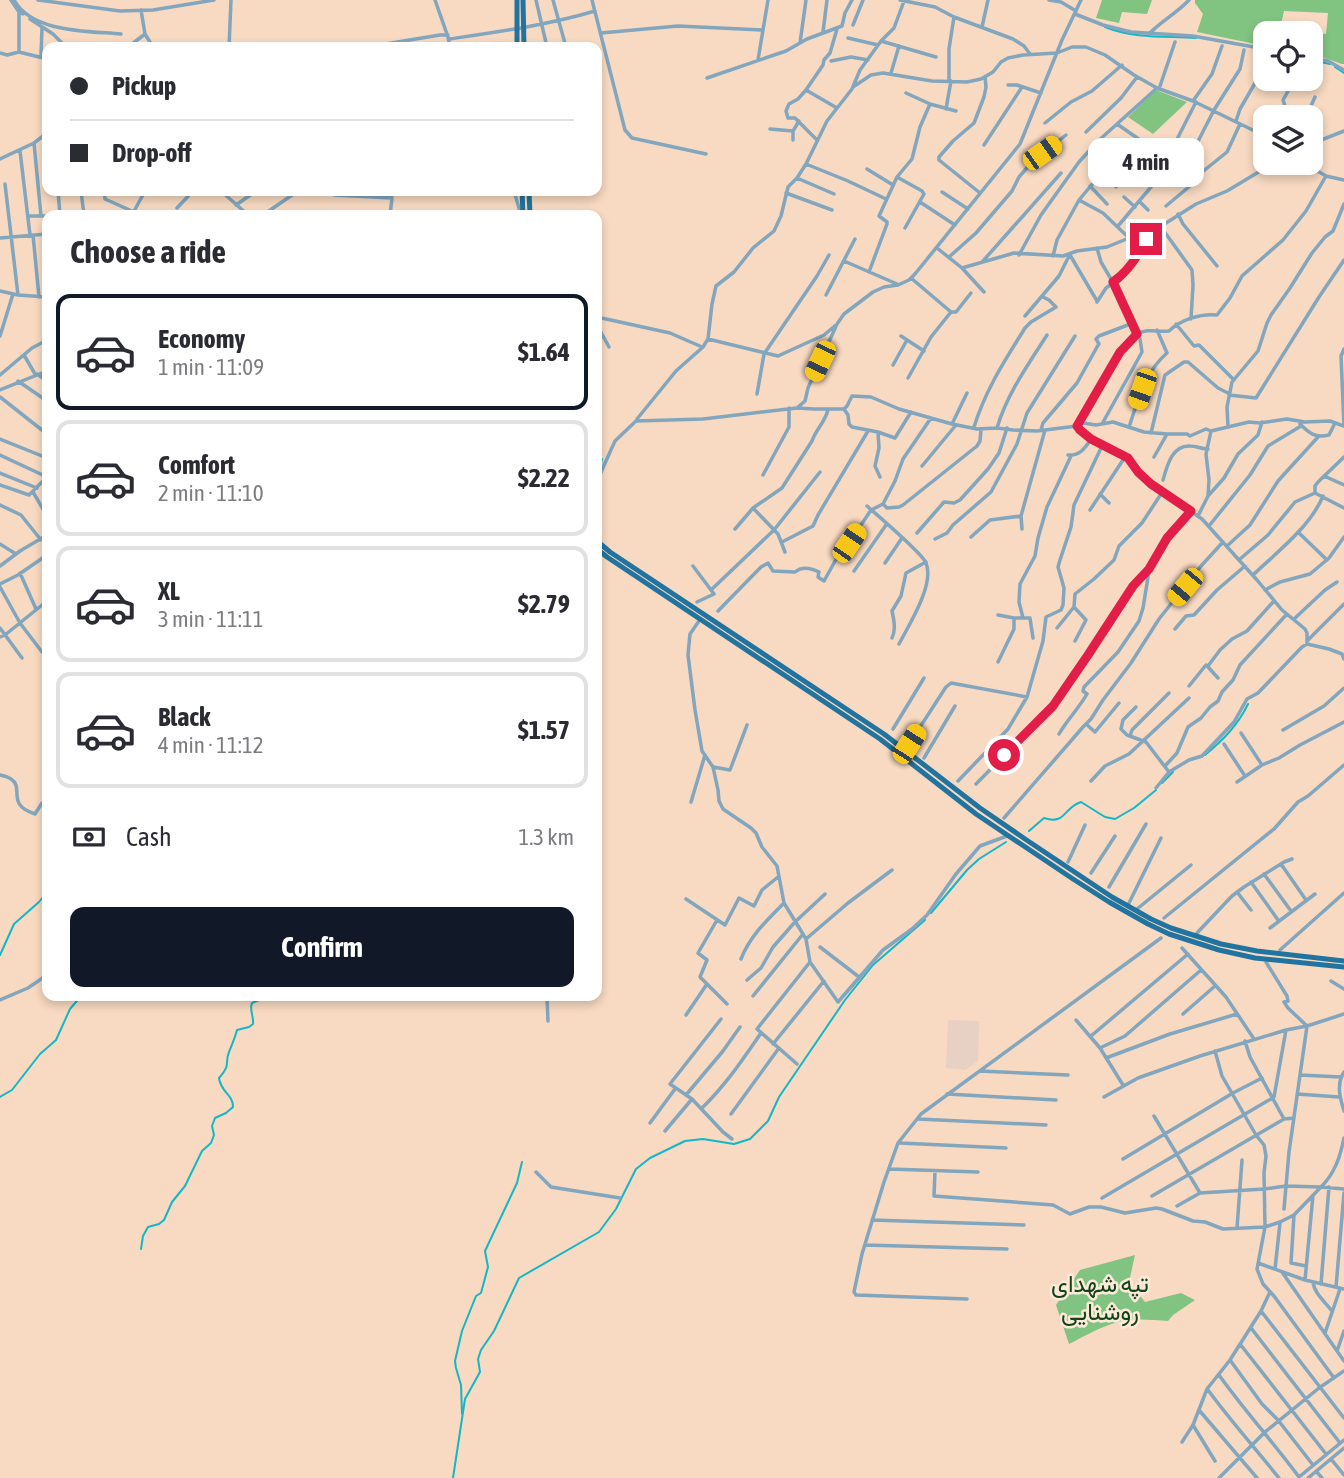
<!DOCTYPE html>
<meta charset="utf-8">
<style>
:root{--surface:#fff;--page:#f2f2f3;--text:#2b2b33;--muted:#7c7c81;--line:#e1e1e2;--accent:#111827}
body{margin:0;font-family:"Asap Condensed",Vazirmatn,sans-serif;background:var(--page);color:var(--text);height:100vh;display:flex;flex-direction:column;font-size:26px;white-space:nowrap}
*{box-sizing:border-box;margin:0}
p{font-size:23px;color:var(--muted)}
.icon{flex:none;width:38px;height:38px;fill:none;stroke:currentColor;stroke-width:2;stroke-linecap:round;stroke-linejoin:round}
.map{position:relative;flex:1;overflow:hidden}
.drawer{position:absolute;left:42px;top:210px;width:560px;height:791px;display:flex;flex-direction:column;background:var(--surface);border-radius:14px;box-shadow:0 4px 10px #0003}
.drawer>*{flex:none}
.banner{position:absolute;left:42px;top:42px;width:560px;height:154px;border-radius:14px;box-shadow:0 4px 10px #0003;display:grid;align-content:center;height:154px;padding:0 28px;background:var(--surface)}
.fabs{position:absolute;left:1253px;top:21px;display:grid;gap:14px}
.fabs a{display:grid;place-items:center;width:70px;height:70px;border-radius:14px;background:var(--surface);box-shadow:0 4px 10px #0003;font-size:35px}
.end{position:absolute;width:32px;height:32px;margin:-16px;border:9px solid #e11d48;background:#fff;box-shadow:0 0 0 4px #fff}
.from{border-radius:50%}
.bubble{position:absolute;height:49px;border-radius:14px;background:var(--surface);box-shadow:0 4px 10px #0003;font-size:23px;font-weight:700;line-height:49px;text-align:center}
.car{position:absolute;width:21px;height:42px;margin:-21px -10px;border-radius:9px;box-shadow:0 0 5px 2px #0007;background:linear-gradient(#f5c518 24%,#345 0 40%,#f5c518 0 76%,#345 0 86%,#f5c518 0)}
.banner b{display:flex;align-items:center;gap:24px;height:66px;font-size:26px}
.banner b+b{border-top:2px solid var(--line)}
.banner i{width:18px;height:18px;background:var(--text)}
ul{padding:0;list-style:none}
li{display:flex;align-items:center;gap:21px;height:116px;margin:0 14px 10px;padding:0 14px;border:4px solid var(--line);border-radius:14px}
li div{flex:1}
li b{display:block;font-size:26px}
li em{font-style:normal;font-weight:700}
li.selected{border-color:var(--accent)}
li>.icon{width:63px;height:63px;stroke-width:1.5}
h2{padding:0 28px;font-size:32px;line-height:84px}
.pay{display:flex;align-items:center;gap:18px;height:77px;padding:0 28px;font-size:26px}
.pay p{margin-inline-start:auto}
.button{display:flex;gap:14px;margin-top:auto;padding:14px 28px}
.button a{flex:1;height:80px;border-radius:14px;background:var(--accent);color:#fff;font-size:28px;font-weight:700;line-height:80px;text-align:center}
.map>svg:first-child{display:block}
.education{fill:#e6d1c4}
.green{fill:#81c482}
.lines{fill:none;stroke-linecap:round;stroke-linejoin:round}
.stream{stroke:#12b7c8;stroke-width:2}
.minor{stroke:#81a6be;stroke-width:3.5}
.major{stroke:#21749f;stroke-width:5}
.route{stroke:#e11d48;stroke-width:9}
.labels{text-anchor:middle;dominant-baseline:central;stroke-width:5;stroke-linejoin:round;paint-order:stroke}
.park-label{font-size:24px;fill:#124316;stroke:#fce9da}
</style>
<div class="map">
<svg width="1344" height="1478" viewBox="0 0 1344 1478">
<rect width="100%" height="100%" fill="#f8d9c1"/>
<path class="education" d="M948,1020L979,1021L978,1061L965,1070L946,1068Z"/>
<path class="green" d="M1102,0H1152L1147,14L1122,12L1119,23L1096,18Z
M1195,0H1344V64H1342L1322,57L1311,56V33H1304L1305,31L1326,34L1328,13L1284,11L1279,33H1265V46L1197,32L1203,14L1195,3Z
M1156,90L1187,102L1153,134L1128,117Z
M1135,1255L1129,1282L1145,1302L1181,1293L1195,1300L1173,1315L1168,1321C1153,1320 1137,1318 1122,1321C1103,1325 1085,1336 1069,1344L1056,1305L1080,1270Z"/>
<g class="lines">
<path class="stream" d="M1105,27C1135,39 1166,36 1196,38
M1311,60L1330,64
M1335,67L1344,73
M597,476L599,473L602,459
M1205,755C1223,740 1238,725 1248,704
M1162,783L1173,772
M1029,831L1044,818C1066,825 1063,808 1081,802L1105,817L1115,819L1134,808L1156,790
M931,913L967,870L979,859L1006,842
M0,955L14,924L39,902L47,892
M0,1097L12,1090L40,1054L56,1040L70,1009L81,996
M141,1249L143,1236L148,1227L159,1224L164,1220L172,1202L185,1186L202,1151L211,1143L214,1135L212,1126L215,1118L226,1113L233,1107C233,1094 221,1093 219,1078C232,1063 224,1064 229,1052C232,1044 235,1038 237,1030L249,1027L253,1024C254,1016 249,1010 252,1003L269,996
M462,1414L461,1385L456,1368L455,1361L462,1331L476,1296L481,1293L488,1267L485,1251L517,1183L522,1162
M453,1478L465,1399L480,1372L478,1359L481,1350L494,1331L519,1278L599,1232L616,1209L636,1169L650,1158L685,1141L703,1139L734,1144L750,1139L768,1121L779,1097L845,1000L873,965L925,920"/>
<path class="minor" d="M11,0L19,12L23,14
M14,0C32,33 89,31 121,34
M38,0L120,11L153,10L214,0
M435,0L448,37L450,47
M536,0L547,47
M553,0L566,47
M592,0L625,130L632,138L706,154
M900,0L935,7L954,17L1013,39L1024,46L1030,54
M1049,0L1061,2L1076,11
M141,10L145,34L153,47
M1075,14L1103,25L1131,32L1193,36L1265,49
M30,19L53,34L66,47
M853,25L863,0
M982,27L988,0
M823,32L827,0
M601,33L678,26L762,30
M1149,34C1160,22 1177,13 1189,0
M848,38L878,45
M449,39C497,32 548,25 595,11
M881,41L936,57
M800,43L806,0
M128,47L145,34
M229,47L231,0
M367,47L440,35H448
M19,51V12
M0,53L7,55L19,52L47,59
M41,56L42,27
M1311,58L1328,61L1344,70
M758,60L768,0
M831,61L851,57L868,60
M891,73L899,46
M707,78L786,51L807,39L842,26L845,13L852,0
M949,81V49L954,17
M1008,85H1017L1041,93
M853,87L871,75L883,73L932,81L967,82L981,79L993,72L1001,62L1008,58L1023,55L1057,53L1072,47H1086L1105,55L1134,75L1157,88L1193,101L1265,136
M1159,89L1175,42
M806,90L837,108
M906,93L930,104L956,111
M1193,101L1212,74L1222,46
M946,109L951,81
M1281,117L1285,106L1283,100L1295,79
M1306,117L1315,97
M1236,121L1240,109L1258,78L1263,60
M1045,123L1071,102L1092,91L1122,65
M1117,124L1143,142
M770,129L793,131
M1086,132L1121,98L1137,77
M816,139L795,118H788L786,111L789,104L798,99L806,90L823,65L824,60L830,53L837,29
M793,140V131L799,121
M1097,142L1113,153
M34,143L41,216
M1311,144L1344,131
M984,145L1022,87
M20,151L30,235
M1139,156L1158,168
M0,159L34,143L47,133
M1188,161L1214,110L1240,69L1244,50
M1304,163L1326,176L1344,180
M806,164L848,181L886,199
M867,169L893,185
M1104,172L1116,187
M897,177L922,191L924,194L905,228
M797,178L834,194
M1161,181L1152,175L1173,147L1196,102
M5,184L18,295
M1090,186L1107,204
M58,191L60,215
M81,191L84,215
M104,191L105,199L134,212
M221,191L248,215
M390,191L392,198L390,215
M514,191L521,215
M942,192L968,209
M786,193L832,210
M980,193L939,160V157L953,141L974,123L984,97L986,87L985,77
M334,195L392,198
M1124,197L1135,207
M1079,200L1103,213L1129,238
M920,202L955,225
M1140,202L1148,210
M236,205L256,191
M1166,206L1190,186L1196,177L1227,152L1240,124
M177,208L193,191
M1178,214L1183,224L1217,266
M132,215L145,191
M263,215L298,191
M28,216H47
M1118,226L1151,187L1126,167
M1161,227L1192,270L1193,285L1191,319
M33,235L39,297
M0,238L47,234
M937,248L962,268L1014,253L1063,256L1077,251L1107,247L1129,238L1146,239
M1097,248L1101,262L1118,291L1140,339L1142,352L1102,424
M1019,255L1041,215L1079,162L1097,142L1157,88
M1070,255L1097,301
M1053,256L1057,240L1079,200L1109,164L1091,149
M949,257L976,233L1012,191L1019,177L1032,162L1066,135
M844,261L897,284
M983,261L1061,173
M962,268L984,292
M869,272L887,224V222L879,216L897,177L912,159L920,127L930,104
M911,278L951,312H956L971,293
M0,291L18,295L47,297
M826,295L855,239
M1097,302L1106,288L1121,277L1141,250L1146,239L1155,230L1196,204L1227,191L1267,167L1277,163
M1025,316L1059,276L1069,256
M597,317L670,333L702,347
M1176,324L1194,346L1199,345L1234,380
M597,325L609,347
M0,336L13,294
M901,336L924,351
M708,339L778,356L824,335L836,325
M24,355L35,374
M893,365L907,340
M37,374L47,381
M0,375L32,348L47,340
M908,378L931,337L951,312
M18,381L47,401
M0,390L47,371
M757,394L764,354L817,276L829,255
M1229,395L1256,398L1319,297L1344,260
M0,397L47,434
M797,408L814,409H844L847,406L852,396L871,397L899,409L952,424L977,429L997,428L1013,430L1037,431L1077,426L1083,423L1096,425L1113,422L1144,432L1167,434H1187L1190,436L1206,429L1211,431L1249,422L1260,423L1287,419L1305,422L1330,421L1344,426
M844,409L848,415L849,424L852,427L878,432L895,438L911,412
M637,419L676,371L703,347L708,339L712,304L716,286L734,272L753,248L774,231L781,216L788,187L797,178L806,164L827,121L852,89L860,70L881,41L894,28L904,1
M952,424L967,393
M1300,424C1310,434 1315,438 1329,435L1335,423
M1228,426L1227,407L1232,382L1258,351L1267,323L1271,315L1290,288L1312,253L1325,237L1333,231L1344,204
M1344,426L1341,356L1344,349
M974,427C986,389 1004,362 1025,328L1031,322L1056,307L1049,300L1043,297
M1129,427C1138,400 1145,372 1167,353L1157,330
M997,428C1007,394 1028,365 1047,335
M1041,430L1043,423L1077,383L1097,347L1099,344L1096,339L1099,336L1133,323
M878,432L879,448L875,466L880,477
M1151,433L1165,375L1184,362H1188L1218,388L1228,393
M0,439L47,458
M0,455L47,477
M1068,455C1080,456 1085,448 1091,439
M1154,457L1167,434
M922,466L956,425
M0,473L37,488
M763,475L789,427V408
M1324,476L1344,485
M1163,480C1167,466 1172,445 1190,446C1196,446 1202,449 1208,449
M597,481L615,441L636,421L703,419L797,408L805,401L808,388L837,324L844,314L873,292L884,287L898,285L909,280L915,274L1020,144L1062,40L1081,0
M0,485L29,495L47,477
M33,492L47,516
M1315,493V486L1318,482L1344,457
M1100,494L1109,503
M1208,496L1209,480L1206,454L1211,431
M883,504L887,508L899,507L903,505L977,446L980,441L981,429
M0,505L21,515L41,540
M867,506C877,515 923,554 926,563C935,584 909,625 899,644
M753,508L778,534L785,552
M1090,510L1125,457
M1198,516L1208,496L1224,478L1238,454L1258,435L1262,422
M1209,526L1250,475L1268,446L1301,426
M735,529L753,508L782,488L812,441C816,429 824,424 828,410
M1022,529L1021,516L1045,430
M1298,532L1327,560
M917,533L944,502L954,503L960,500L988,469L999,453L1007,428
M971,537L990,520L1021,516
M935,539L947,533L953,525L991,492L1017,444L1027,413L1075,336
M782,542L813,526L818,515L868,431
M0,544L16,554
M1227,546L1250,525L1278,481L1318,437
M1240,559L1268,535L1295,502L1315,493L1344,508
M885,563L902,538
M0,566L20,551L47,535
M693,566L714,594L697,602
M854,571L886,525
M20,573L36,609
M1253,575C1276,553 1311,526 1323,496
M0,584L18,575L47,555
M0,587L20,623L42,652
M711,590L774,530L820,472
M1265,590L1280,582L1310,574L1329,558L1344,537
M718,611L761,567L768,563L773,571L795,572C802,566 811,568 819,572L818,577L824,581L839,554L849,543L871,510L883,504L895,481L903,459L931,418
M998,615L1014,618H1030L1033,638
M1023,618L1019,602L1020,584L1035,556L1038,538L1047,507L1071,456
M1294,619L1325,590L1337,582
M699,621L690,634L688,655L695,710L702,751L713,767L718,790L719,801L723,809L751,828L756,833L762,847L777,866L784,903L806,939L810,962L838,1002L883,950L912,929L927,915L956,874L980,846L1007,836
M0,628L22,658
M1057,628L1074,607
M1175,629L1186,616L1194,615L1217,590L1245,566
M0,637L5,635L47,601
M892,638C896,630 894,620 892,611L901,596L906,573L926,562
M1308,640L1344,604
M1075,641L1086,620L1074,607L1075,594L1094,579L1114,560L1119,546L1142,523L1163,491
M1307,644V633L1305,629L1282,610L1257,580L1202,519L1151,484L1138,472L1128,458L1090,438L1080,431L1077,426C1088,407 1120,343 1137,334C1147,328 1158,332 1169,331C1180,320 1201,313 1217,315L1230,298L1242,276L1283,240L1306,211L1326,176
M998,662L1014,629V618
M1208,667L1218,678
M1189,686L1206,665L1208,666L1220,650L1232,639L1247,631L1274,601
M1136,707L1123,720L1121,729L1127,735L1146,742L1169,772
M1086,724L1095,732L1119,703
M893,729L924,678
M1283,730L1324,706L1344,688
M1241,733L1262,765
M1059,734C1067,720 1079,708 1087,694L1083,691L1084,687L1118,652L1139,621L1143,608L1149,571
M1130,736L1132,730L1169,693
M909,744L946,687L951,683L1027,697
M1224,744L1245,776
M924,758L955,706
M1165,766L1177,753L1188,727L1201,718L1210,707L1218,701L1222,692L1233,680L1240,665L1287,614
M713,767L730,770L747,725
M0,775C4,776 8,777 11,779C25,788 5,804 35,814L42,803L47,800
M958,781L1008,729L1027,697L1043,641L1046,617L1061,610L1063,605L1064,588L1058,567L1060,560L1071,527L1074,505L1102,446
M1091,781L1105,766L1129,754L1189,698
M1237,782L1262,765L1279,758L1300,745L1344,722
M976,784L1053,706L1088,655L1133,586L1149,569L1167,538L1191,511
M1156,788L1169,772L1189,760L1202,756L1234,722L1247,699L1258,693L1302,647L1307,644L1329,649L1342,654L1344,659
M691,802L705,755
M1004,818L1083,727L1091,719L1103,700L1131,663L1159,619L1201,566L1223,542
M1068,862L1085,825
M1281,864L1306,900
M1091,873L1115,836
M1264,874L1291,911
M1251,882L1278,920
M1109,887L1146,824
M1237,892L1251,910
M686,899L725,925L739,898L754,906L762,890L778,877
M1129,903L1161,838
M1137,909L1191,865
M1164,918L1274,829L1298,802L1308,796L1344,765
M717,920L698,953L707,960L700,977L727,1004
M1270,928L1315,894
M1197,933L1232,896L1244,887L1284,862L1292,859
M806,939L848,903L892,870
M820,947L859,977
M1182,948L1226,997L1254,1039
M1280,950L1344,893
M741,959C750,936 767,920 784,903
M1266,962L1287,996L1288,1001L1284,1002L1288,1008L1307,1026L1289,1152L1284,1209
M747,980L761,968L773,947L795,922L825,894
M1331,981L1344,989
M547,996L548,1021
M753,996L803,934
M0,1000L28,988L47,975
M1183,1014L1215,986
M686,1015L707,984
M721,1019L670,1084L692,1099L723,1132L732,1139
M1076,1020L1100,1048L1123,1085
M1091,1036L1188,954
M1245,1041L1250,1057L1284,1119
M773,1044L824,981
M1100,1048L1125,1036L1201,970
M1215,1051L1222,1076L1256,1135L1264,1145L1266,1156L1264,1173L1265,1227L1257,1269L1263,1284L1274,1296L1334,1378
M1106,1058L1170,1034L1237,1014
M797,1064L757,1029L810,962
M980,1071L1068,1075
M1344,1072C1336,1084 1340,1098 1344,1111
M1300,1075L1341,1077
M947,1094L1056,1100
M1297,1094L1339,1097
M686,1095L723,1051L740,1027
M1104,1097L1138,1078L1200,1056L1286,1030L1307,1026L1344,1014
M702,1108C725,1086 743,1059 761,1033
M731,1114L779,1048
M1154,1116L1200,1193
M918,1119L1046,1125
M650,1123L675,1089
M665,1131L692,1099
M900,1143L1006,1148
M1123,1159L1233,1093L1262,1078
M889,1169L978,1172
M935,1171L934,1196L1053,1205L1070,1214L1089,1207H1101L1125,1213L1156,1208L1162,1209L1193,1221L1205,1222L1223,1229L1265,1227L1280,1222L1294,1215L1321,1187L1344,1189
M536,1172L551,1187L620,1198
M1152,1196L1284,1119L1294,1118
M1102,1198L1274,1097L1286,1030
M1177,1206L1200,1193L1264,1189L1286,1186L1321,1187C1335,1173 1340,1157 1344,1138
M1294,1215L1291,1263L1306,1266
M872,1220L1024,1225
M1237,1228L1242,1160
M865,1245L1007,1249
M1258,1263L1305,1280L1344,1289
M1275,1269L1280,1223
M1282,1272L1344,1361
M1305,1280L1313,1195
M1313,1282C1314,1293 1325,1302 1332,1311
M1321,1284L1329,1187
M1336,1287L1344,1193
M967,1299L856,1295L854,1292L862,1254L884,1182L898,1143L921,1114L1161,938
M1261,1311L1344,1418
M1251,1328L1340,1443
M1325,1333L1340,1289
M1240,1344L1326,1454
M1337,1351L1344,1331
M1230,1360L1262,1404L1278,1420L1313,1465
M1219,1375C1244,1410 1273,1442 1299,1477
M1208,1390C1230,1420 1255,1448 1279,1478
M1199,1410L1257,1478
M1193,1425L1215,1461
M1182,1442L1193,1425L1207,1389L1230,1360L1261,1311L1270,1292
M1331,1459L1344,1475
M1316,1471L1322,1478
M1299,1477L1344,1440
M1219,1478L1265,1432L1319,1388L1344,1371
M1308,1478L1344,1448"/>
<path class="major" d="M517,0V47
M523,0L524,47
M522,191L523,215
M529,191L530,215
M597,541L610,552L884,734L980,808L1028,841L1112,897L1151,919L1171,928L1221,944L1257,951L1344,961
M597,549L607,557L880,739L976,814L1073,879L1109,902L1148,924L1169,934L1219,950L1255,958L1344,967"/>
</g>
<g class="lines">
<path class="route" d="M1004,755L1053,706L1088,655L1133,586L1149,569L1167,538L1191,511L1151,484L1138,472L1128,458L1091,439L1080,430L1077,426L1120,352L1137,334L1113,282C1127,272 1139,255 1146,239"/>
</g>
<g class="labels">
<g class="park-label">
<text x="1100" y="1283">تپه شهدای<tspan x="1100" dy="28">روشنایی</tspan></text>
</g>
</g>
</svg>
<div class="fabs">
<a><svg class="icon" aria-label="locate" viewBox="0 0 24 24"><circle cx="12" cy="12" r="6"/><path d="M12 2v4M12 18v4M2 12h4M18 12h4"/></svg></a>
<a><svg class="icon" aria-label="layers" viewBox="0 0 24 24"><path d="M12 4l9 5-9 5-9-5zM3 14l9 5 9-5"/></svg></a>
</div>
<i class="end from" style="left:1004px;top:755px"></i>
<i class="end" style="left:1146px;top:239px"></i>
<div class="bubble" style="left:1088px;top:138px;width:116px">4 min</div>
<i class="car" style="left:1042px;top:153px;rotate:55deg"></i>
<i class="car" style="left:820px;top:361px;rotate:205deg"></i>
<i class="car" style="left:1142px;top:389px;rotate:199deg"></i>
<i class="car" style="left:849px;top:543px;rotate:34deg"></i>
<i class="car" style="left:1185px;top:587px;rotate:220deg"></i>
<i class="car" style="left:909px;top:744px;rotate:33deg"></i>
<div class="banner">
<b><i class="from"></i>Pickup</b>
<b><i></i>Drop-off</b>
</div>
<section class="drawer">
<h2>Choose a ride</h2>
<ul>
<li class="selected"><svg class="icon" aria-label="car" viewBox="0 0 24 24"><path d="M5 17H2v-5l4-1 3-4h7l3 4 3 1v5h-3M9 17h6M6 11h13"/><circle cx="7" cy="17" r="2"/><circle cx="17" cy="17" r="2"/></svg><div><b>Economy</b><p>1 min · 11:09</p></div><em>$1.64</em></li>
<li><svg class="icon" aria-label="car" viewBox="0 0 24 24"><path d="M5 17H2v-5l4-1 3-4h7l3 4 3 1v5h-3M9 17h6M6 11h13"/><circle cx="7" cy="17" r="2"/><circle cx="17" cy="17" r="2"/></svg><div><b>Comfort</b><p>2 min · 11:10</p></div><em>$2.22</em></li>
<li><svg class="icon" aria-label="car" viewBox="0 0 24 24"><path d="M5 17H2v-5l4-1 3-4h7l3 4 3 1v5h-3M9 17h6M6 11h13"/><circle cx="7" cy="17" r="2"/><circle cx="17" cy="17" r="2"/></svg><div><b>XL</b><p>3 min · 11:11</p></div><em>$2.79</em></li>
<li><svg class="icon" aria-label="car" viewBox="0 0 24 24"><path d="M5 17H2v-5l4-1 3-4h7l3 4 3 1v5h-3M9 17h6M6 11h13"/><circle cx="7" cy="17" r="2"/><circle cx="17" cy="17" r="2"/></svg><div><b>Black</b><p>4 min · 11:12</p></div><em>$1.57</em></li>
</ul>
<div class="pay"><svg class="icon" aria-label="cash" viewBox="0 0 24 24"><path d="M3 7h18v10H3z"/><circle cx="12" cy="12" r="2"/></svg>Cash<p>1.3 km</p></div>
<div class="button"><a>Confirm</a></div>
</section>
</div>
